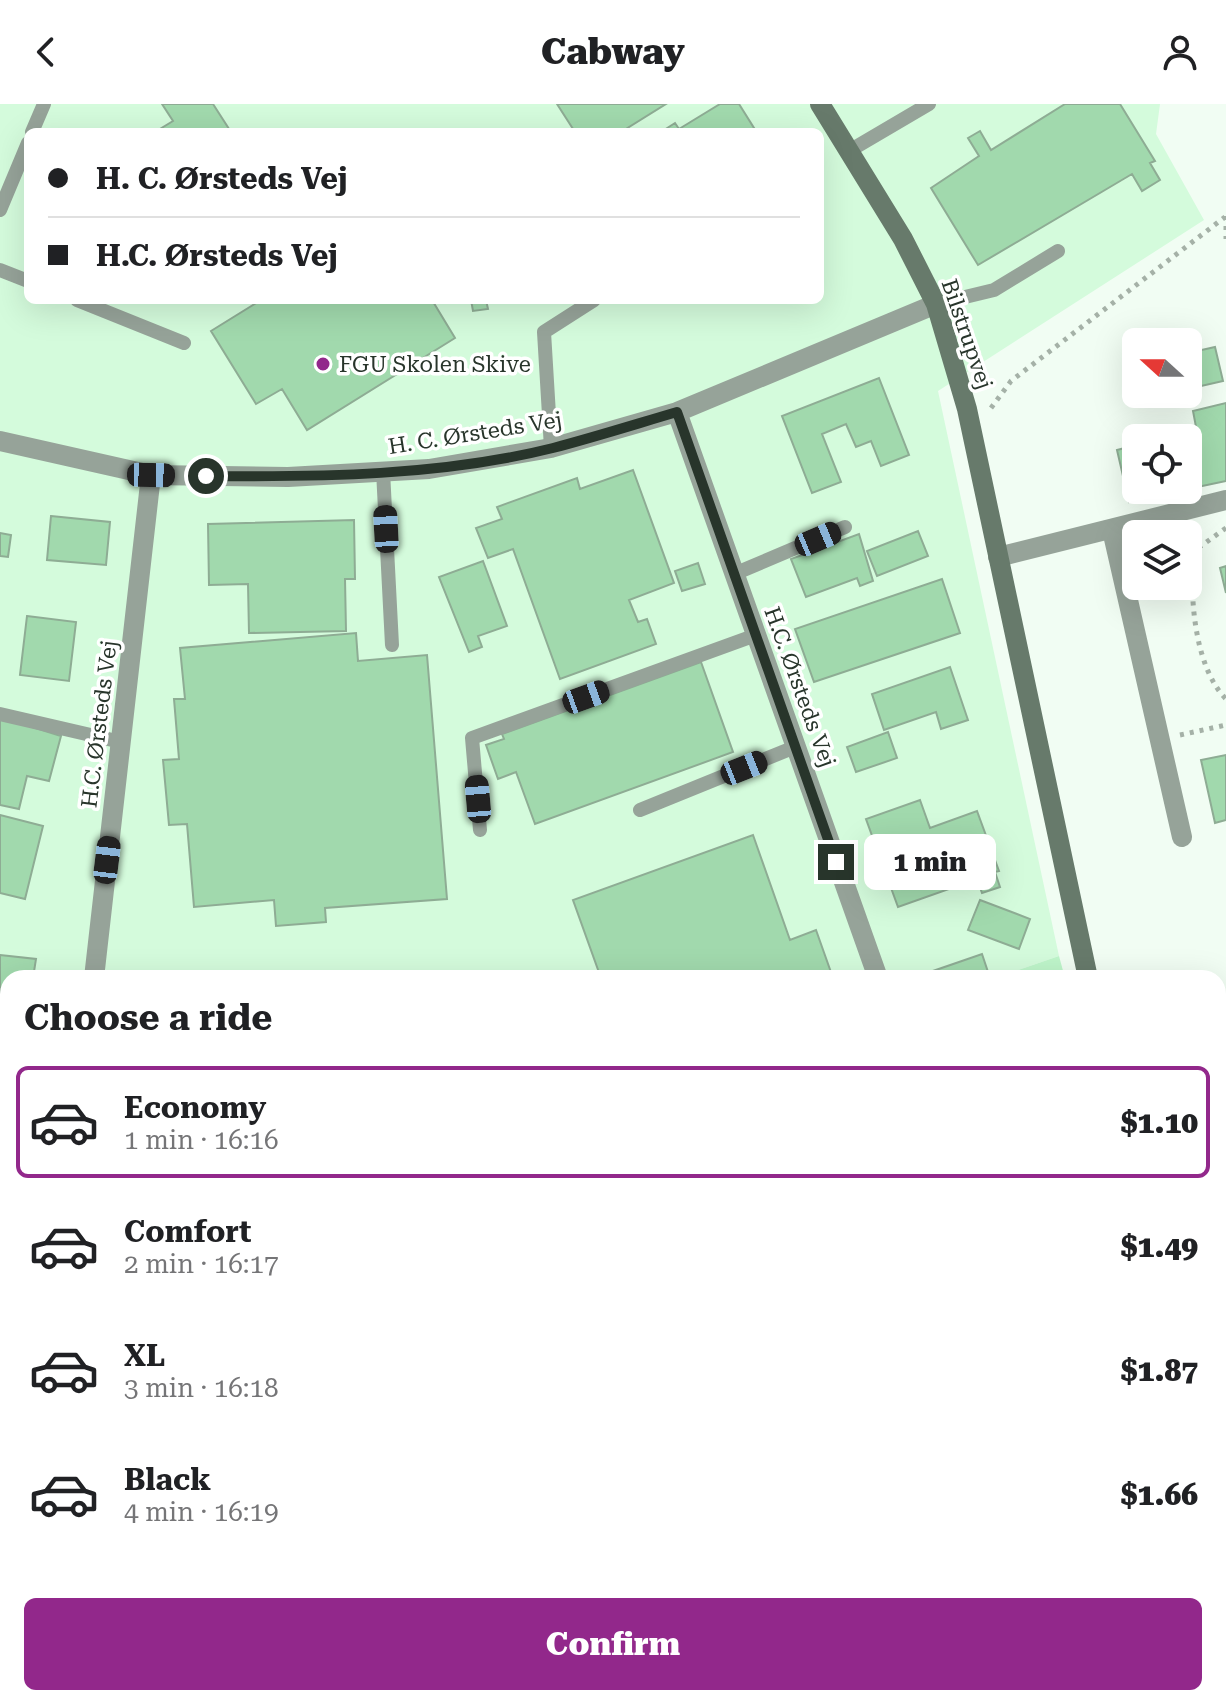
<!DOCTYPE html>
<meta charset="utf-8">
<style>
:root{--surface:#fff;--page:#f2f2f2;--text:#202124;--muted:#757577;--line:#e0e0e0;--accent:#92288b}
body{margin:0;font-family:"Roboto Serif",serif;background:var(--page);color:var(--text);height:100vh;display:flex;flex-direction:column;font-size:30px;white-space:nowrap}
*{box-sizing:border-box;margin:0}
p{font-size:26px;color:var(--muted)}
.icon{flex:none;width:44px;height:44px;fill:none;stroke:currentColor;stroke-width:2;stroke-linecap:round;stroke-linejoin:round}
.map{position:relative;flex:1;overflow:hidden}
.panel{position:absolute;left:0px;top:866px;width:1226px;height:736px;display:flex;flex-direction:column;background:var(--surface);border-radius:24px 24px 0 0;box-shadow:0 8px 32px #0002}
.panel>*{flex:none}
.guide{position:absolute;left:24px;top:24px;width:800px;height:176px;border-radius:12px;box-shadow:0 8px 32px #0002;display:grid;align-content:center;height:176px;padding:0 24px;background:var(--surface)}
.needle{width:52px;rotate:291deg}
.fabs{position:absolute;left:1122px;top:224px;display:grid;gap:16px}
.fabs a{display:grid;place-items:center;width:80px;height:80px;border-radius:12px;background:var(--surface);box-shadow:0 8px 32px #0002;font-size:40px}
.end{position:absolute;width:36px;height:36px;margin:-18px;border:10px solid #28352b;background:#fff;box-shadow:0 0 0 4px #fff}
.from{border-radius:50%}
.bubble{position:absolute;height:56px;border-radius:12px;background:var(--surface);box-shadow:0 8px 32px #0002;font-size:26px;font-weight:800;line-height:56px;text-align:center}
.car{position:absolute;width:24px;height:48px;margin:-24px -12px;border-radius:10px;box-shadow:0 0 6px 2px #0007;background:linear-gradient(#222 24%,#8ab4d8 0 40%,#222 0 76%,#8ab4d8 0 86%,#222 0)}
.guide b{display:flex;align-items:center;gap:28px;height:76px;font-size:30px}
.guide b+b{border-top:2px solid var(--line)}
.guide i{width:20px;height:20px;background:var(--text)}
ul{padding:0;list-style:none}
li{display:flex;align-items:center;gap:24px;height:112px;margin:0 16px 12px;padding:0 8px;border:4px solid transparent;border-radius:12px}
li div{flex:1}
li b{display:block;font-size:30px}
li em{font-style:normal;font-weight:800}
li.active{border-color:var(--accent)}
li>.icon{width:72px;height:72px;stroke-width:1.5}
h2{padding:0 24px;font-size:36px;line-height:96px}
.button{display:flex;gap:16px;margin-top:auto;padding:16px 24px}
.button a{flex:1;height:92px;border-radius:12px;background:var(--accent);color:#fff;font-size:32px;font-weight:800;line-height:92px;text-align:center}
header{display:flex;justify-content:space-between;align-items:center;height:104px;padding:0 24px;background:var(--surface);font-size:36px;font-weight:800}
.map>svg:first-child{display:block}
.built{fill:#d4fbdc;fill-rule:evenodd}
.green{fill:#bef5ca}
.building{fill:#a1d9ad;stroke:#8eac94;stroke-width:2}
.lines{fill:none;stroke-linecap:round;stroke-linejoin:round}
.path{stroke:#a5b1a7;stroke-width:5;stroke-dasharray:4 6;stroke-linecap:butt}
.lane{stroke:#96a399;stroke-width:14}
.street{stroke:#96a399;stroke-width:20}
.secondary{stroke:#677a6b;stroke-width:20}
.route{stroke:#28352b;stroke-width:10}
.poi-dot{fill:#92288b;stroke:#fff;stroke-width:3}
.labels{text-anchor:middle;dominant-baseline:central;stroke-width:7;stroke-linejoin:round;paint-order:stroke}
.street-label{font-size:22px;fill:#28352b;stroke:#fff}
.poi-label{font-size:22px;fill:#28352b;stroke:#fff;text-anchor:start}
</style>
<header><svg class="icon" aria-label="back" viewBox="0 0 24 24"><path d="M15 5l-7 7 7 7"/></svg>Cabway<svg class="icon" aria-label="person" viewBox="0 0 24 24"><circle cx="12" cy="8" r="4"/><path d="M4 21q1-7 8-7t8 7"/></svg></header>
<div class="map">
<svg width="1226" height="1602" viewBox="0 0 1226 1602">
<rect width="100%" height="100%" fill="#f1fdf3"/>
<path class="built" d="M0,0H1160L1156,30L1204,116L938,287L1059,852L995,874H8V1079L0,1077ZM28,28H820V196H28Z
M1218,1455L1226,1480V1602H174L173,1598L192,1594H1218Z"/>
<path class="green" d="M1059,852L1065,874H995Z
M0,1077L8,1079V1127H0Z"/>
<path class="building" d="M162,0H213L231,28H155L173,17Z
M557,0H666L621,28H575Z
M720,0H739L754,24L747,28H661L675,19L679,25Z
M1065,0H1120L1155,57L1150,59L1160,76L1142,87L1132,70L978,161L931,84L979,52L968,34L980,27L991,46Z
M261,196H432L455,234L307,326L282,285L256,300L211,227Z
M471,196H486L488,205L473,207Z
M1215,243L1223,277L1188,285V249Z
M879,274L909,351L881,362L871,337L856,343L846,320L822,330L841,378L812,389L782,312Z
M1226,299V377L1188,385V334H1170L1197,328L1193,307Z
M1136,341V386H1185L1129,398L1117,346Z
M633,366L674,479L629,496L638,518L647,515L656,540L560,575L513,445L488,454L476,424L502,415L497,403L577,374L580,385Z
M51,412L110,418L106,461L47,456Z
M354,416L355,475H345L346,527L249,529L248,480L209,481L208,420Z
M918,427L928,452L877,472L867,447Z
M0,429L11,431L8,453L0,452Z
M859,430L873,477L860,482L857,474L806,493L791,455Z
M483,457L507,522L478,532L482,543L469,548L439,473Z
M698,459L705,480L682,487L675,467Z
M1226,462V489L1220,464Z
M942,475L960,529L814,578L795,525Z
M27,512L76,518L69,577L20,571Z
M356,529L358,557L427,551L447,795L325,804L326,818L276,822L274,796L194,803L187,720L169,721L163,656L179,655L174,595H185L180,544Z
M701,558L733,648L535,720L516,668L498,675L486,641L504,635L502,630Z
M950,563L968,616L941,625L936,608L884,626L872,590Z
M0,613L61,632L49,677L27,672L19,705L0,701Z
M888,628L897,654L856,668L847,643Z
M1226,651V716L1215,719L1201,656Z
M920,696L930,724L977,707L999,767L995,768L1000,783L982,789L977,775L898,803L866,715Z
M0,711L43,722L25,795L0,789Z
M753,731L790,836L816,826L833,874H601L573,796Z
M980,796L1030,815L1019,845L968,826Z
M982,850L990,874H935L933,867Z
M0,851L36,855L33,874H8V1030L0,1029Z
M1226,984V1049L1218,1052V987Z
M0,1251H8V1314L0,1313Z
M585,1594H660L662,1602H587Z
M695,1594L748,1596L866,1594L837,1602H697Z
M871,1594H926L927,1602H873Z"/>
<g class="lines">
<path class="path" d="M1226,112V135
M991,304L1011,277L1225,113
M1226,424L1194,447C1189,489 1194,563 1226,595
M1180,631L1226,621"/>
<path class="lane" d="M32,28L44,0
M849,47L929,0
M0,106L28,39
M0,166L28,177
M77,196L184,239
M936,200L994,186L1058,147
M551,344L544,228L594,196
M383,367L392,541
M734,470L845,423
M0,610L121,638
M640,706L795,643
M480,726L472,634L756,531
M937,1594L939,1602"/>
<path class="street" d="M677,308L878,874
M0,337L151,371L288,373L429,365L551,344L677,308L936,200
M1112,426L1182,733
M998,453L1226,396
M94,874L151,371
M37,1594V1602"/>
<path class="secondary" d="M820,0L903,135L936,200L967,305L1088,874
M1218,1270L1226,1267
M1218,1323L1226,1354
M0,1521H8"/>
</g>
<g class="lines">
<path class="route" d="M206,372C321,373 441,372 553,344C595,333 636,320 677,308L836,758"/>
</g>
<circle class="poi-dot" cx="323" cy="260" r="8"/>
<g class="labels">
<g class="street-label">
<text transform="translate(967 230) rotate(71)">Bilstrupvej</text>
<text transform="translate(475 329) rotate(-9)">H. C. Ørsteds Vej</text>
<text transform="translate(800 583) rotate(70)">H.C. Ørsteds Vej</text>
<text transform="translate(99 620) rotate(-83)">H.C. Ørsteds Vej</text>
</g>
<g class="poi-label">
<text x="339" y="260">FGU Skolen Skive</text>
</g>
</g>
</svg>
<div class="fabs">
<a><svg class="needle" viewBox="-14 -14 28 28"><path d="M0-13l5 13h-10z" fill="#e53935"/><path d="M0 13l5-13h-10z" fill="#757577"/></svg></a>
<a><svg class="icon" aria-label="locate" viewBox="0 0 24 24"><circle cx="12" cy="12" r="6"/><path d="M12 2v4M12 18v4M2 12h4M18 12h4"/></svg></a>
<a><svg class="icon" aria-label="layers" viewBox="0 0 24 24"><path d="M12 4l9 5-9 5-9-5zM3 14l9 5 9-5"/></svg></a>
</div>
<i class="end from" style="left:206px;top:372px"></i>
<i class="end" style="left:836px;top:758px"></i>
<div class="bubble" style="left:864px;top:730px;width:132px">1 min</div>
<i class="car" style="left:151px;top:371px;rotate:91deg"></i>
<i class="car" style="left:386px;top:425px;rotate:357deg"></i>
<i class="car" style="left:818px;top:435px;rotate:67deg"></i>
<i class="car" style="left:586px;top:593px;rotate:70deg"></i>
<i class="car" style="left:744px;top:664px;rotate:68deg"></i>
<i class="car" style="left:478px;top:695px;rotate:355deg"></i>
<i class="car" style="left:107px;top:756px;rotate:7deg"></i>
<div class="guide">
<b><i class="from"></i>H. C. Ørsteds Vej</b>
<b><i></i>H.C. Ørsteds Vej</b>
</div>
<section class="panel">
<h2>Choose a ride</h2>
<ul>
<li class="active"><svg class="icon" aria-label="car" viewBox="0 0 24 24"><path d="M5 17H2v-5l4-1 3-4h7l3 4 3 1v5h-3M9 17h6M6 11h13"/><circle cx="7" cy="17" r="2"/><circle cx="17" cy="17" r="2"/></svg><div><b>Economy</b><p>1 min · 16:16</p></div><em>$1.10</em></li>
<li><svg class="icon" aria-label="car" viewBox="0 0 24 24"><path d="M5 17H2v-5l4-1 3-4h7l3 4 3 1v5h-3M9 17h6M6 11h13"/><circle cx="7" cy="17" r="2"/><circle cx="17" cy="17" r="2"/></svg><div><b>Comfort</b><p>2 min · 16:17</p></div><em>$1.49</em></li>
<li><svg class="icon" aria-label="car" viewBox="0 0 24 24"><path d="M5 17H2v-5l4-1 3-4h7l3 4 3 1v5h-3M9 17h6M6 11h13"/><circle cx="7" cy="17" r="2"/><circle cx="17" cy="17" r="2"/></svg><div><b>XL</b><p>3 min · 16:18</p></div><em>$1.87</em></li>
<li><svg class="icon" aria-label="car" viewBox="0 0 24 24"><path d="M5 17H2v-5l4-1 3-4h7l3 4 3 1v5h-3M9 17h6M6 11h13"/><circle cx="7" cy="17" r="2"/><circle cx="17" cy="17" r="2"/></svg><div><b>Black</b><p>4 min · 16:19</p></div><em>$1.66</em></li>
</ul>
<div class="button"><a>Confirm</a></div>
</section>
</div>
